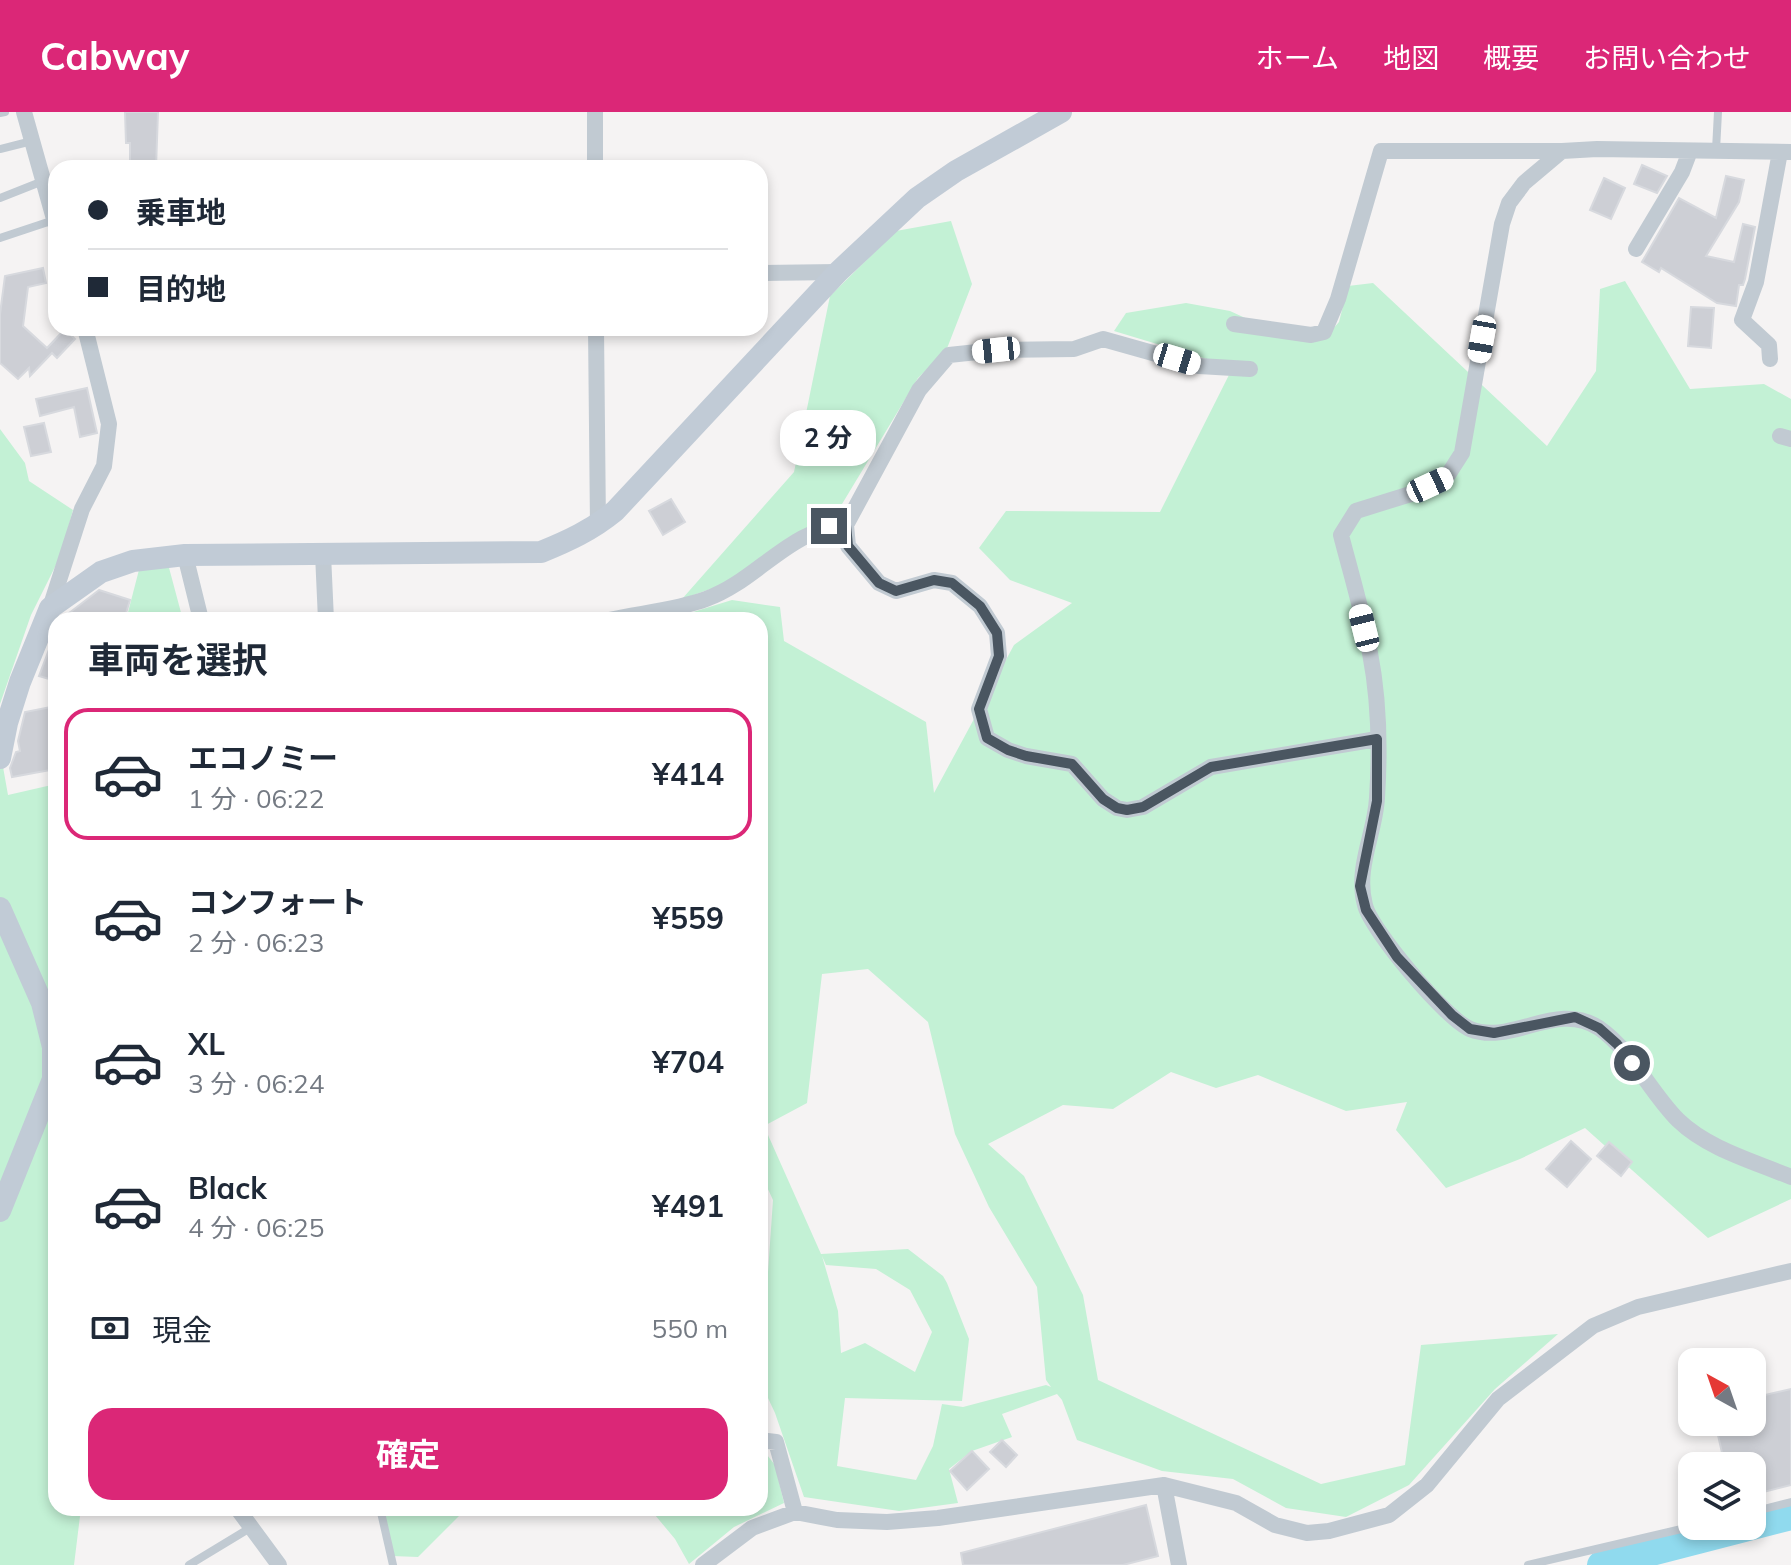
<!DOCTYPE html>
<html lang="ja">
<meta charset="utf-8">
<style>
:root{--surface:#fff;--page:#f2f2f3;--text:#1f2937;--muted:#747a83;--line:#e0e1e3;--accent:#db2777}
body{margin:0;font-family:Mulish,"Noto Sans JP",sans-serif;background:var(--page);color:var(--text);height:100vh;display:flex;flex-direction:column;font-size:30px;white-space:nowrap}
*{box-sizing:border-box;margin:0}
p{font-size:26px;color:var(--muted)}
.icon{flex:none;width:44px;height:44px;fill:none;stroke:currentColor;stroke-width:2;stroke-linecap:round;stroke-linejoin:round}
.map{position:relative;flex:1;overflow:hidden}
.details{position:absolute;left:48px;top:500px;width:720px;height:904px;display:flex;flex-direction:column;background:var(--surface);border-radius:24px;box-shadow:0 4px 12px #0003}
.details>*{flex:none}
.top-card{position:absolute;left:48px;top:48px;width:720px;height:176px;border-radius:24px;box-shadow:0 4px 12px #0003;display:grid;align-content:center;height:176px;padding:0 40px;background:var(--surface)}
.needle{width:52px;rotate:320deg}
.buttons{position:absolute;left:1678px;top:1236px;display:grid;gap:16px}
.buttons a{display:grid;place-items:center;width:88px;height:88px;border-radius:16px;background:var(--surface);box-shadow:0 4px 12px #0003;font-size:40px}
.end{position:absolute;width:36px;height:36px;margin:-18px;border:10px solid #4a5661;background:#fff;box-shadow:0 0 0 4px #fff}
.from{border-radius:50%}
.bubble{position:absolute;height:56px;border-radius:24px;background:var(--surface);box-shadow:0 4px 12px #0003;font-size:26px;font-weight:700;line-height:56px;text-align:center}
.car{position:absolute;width:24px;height:48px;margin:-24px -12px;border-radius:10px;box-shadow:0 0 6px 2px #0007;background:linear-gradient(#fff 24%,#345 0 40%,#fff 0 76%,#345 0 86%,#fff 0)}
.top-card b{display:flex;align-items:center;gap:28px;height:76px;font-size:30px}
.top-card b+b{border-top:2px solid var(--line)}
.top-card i{width:20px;height:20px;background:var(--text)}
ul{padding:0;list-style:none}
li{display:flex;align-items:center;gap:24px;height:132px;margin:0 16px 12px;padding:0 24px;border:4px solid transparent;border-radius:24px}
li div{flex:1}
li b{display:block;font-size:30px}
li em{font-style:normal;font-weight:700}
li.active{border-color:var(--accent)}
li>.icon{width:72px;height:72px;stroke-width:1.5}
h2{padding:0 40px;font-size:36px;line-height:96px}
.pay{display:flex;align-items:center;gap:20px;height:88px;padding:0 40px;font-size:30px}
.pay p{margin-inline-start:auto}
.primary-button{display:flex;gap:16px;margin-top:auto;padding:16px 40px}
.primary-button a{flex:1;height:92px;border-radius:24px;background:var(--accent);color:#fff;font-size:32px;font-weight:700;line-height:92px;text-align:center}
header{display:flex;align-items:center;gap:48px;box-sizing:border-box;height:112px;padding:0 40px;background:var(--accent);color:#fff}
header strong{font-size:38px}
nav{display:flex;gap:44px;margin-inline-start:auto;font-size:28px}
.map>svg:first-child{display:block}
.green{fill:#c3f1d5;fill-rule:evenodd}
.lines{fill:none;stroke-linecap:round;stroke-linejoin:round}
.river{stroke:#90daee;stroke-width:28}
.building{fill:#cdcfd5;stroke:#d7d9de;stroke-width:2}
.lane{stroke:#c1cad2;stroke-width:8}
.street{stroke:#c1cad2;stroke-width:16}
.secondary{stroke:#c1cbd6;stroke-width:22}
.route{stroke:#4a5661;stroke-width:10}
</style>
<header>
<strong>Cabway</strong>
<nav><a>ホーム</a><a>地図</a><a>概要</a><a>お問い合わせ</a></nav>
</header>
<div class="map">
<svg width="1791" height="1453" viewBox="0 0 1791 1453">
<rect width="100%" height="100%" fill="#f5f3f3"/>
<path class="green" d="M951,109L972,172L946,239L918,266L839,397L733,469L682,487L794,360L830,184L896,119Z
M1625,169L1690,277L1764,272L1791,287V1087L1708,1126L1585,1016L1520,1047L1446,1076L1396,1018L1407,990L1346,999L1258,963L1216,976L1171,960L1113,997L1063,993L988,1032L1024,1064L1083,1183L1098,1268L1321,1372L1405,1353L1421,1233L1558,1222L1495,1277L1409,1373L1346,1405L1286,1396L1233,1367L1162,1359L1077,1328L1062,1288L1057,1282L1002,1302L1012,1325L972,1339L949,1357L958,1391L899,1399L804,1385L775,1301L760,1269V1164L768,1160L773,1088L760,1060V508H640L693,500L732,488L780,495L784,529L926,610L934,681L1014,533L1072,491L1010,468L979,436L1006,399L1160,400L1233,255L1114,219L1126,201L1186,191L1230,199L1293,228H1323L1339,210L1348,174L1373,171L1547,334L1596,259L1600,177ZM868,857L928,910L955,1022L989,1095L1037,1175L1046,1268L1051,1275L1046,1273L963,1295L942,1292L933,1334L916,1368L837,1354L845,1286L962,1289L969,1227L947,1171L943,1164L908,1137L821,1142L764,1014L807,991L822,862ZM822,1144L826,1153L876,1157L910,1178L932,1220L915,1260L865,1231L841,1241L838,1199Z
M0,317L25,351L29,369L73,398L60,445L31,503L0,592Z
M168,452L183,508H126L140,454Z
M0,638L8,683L56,672V1396H81L74,1453H0Z
M760,1339H764L775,1353L784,1391L734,1415L689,1452L675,1427L655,1403L667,1396H760Z
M380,1396H467L418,1445L392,1444Z"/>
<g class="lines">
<path class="river" d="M1601,1453L1791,1404"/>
</g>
<path class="building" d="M125,0H158L156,56H130V31H126Z
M1642,53L1667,64L1657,81L1634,72Z
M1726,64L1744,68L1739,90L1706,144L1734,150L1743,112L1755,115L1745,167L1743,173H1739L1736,194L1717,191L1661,156L1659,160L1642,150L1679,86L1716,106Z
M1604,66L1625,76L1611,107L1590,98Z
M43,156L46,171L28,175L23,214L47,236L65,217L75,227L57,246L52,241L30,264L29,256L18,267L0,251V202L5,164Z
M1691,195L1714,196L1711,236L1688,234Z
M87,276L97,321L80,325L74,295L40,304L36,287Z
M44,311L51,340L31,344L24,315Z
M671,387L685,410L663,423L649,399Z
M99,478L130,488L124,508H60Z
M56,519V569L39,564Z
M56,594V657L12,665L10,656L16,640L20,639L18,629L25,600Z
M1571,1029L1591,1047L1567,1075L1546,1057Z
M1609,1030L1632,1050L1621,1064L1597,1044Z
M1791,1277V1373L1752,1383V1354H1725L1715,1310H1752V1286Z
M1002,1328L1017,1343L1006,1355L990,1340Z
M972,1339L989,1357L967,1378L950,1359Z
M1146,1393L1158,1444L1123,1453H963L961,1441Z"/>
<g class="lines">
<path class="lane" d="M0,1L5,0
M0,37L32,29
M1716,38L1718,0
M0,86L43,69
M0,126L54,108
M380,1396L393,1453
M1752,1400L1791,1390
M189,1453L250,1416
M1528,1453L1694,1414"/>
<path class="street" d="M24,0L56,114
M595,0V56
M1791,40L1597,37L1562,39L1524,71L1509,91L1502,112L1462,341L1446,366L1414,381L1356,399L1341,423C1351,462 1363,501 1370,541C1379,587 1380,639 1377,686C1375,722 1355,756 1365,793C1371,818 1446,907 1470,917C1512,934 1556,888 1599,916C1632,939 1650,980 1678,1008C1708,1037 1753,1049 1791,1065
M1636,137L1682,60L1690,39
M760,161L838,160
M1234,212L1311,223L1324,220L1338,187L1381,39H1562
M596,216L598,414
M1770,247L1769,233L1742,208L1756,170L1780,40
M1250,257L1199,254L1103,227L1074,237L996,238L949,243L919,278L846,413L848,434L879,471L896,479L934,468L952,471L980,494L997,521L999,544L979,597L987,626L1008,638L1026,644L1072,652L1103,687L1117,696L1127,698L1143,695L1211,655L1377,627
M1780,324L1791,327
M323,442L326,508
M185,443L201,508
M50,496L82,397L104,354L109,312L85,216
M609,508C641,501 676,498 706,487C757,469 790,416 846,413
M760,1328L776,1330L795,1400
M1164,1373L1179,1453
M237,1396L279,1453
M703,1453L752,1416L795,1400L837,1408L887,1410L938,1406L1164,1373L1236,1391L1275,1413L1307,1421L1329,1419L1389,1403L1427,1373L1498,1287L1593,1214L1638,1195L1791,1159"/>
<path class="secondary" d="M0,646L7,611L20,570L50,496L101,460L133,449L185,443L541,440C568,429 592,418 615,399L838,160L917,86L956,59L1061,0
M0,796L42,891L53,935V967L0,1099"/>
</g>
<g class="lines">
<path class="route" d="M829,414L846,413L848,434L879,471L896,479L934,468L952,471L980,494L997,521L999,544L979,597L987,626L1008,638L1026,644L1072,652L1103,687L1117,696L1127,698L1143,695L1211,655L1377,627V689L1360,774L1366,798L1397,845L1452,903L1470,917L1494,921L1575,905L1599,916L1617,932L1632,951"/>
</g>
</svg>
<div class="buttons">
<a><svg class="needle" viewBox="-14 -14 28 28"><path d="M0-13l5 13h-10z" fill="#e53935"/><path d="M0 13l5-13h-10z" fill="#747a83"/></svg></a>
<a><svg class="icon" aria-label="layers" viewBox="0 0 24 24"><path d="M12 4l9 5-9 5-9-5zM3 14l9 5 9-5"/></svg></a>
</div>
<i class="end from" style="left:1632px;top:951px"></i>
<i class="end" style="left:829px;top:414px"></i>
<div class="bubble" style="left:780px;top:298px;width:96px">2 分</div>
<i class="car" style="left:1482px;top:227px;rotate:190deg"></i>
<i class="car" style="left:996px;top:238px;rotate:264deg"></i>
<i class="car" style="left:1177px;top:247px;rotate:107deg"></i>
<i class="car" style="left:1430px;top:373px;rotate:65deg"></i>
<i class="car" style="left:1364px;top:516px;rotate:346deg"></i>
<div class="top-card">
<b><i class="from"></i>乗車地</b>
<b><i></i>目的地</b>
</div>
<section class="details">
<h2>車両を選択</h2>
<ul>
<li class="active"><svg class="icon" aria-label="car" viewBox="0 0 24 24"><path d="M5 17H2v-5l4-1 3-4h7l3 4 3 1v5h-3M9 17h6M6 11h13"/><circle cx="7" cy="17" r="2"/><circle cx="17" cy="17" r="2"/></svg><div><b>エコノミー</b><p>1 分 · 06:22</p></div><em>¥414</em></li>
<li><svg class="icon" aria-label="car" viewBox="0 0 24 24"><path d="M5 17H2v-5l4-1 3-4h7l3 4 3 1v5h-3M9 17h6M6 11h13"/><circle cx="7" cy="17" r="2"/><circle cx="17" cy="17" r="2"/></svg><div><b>コンフォート</b><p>2 分 · 06:23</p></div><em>¥559</em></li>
<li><svg class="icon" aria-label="car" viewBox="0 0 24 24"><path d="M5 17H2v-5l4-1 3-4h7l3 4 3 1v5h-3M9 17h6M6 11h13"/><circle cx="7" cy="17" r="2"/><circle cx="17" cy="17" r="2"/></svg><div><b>XL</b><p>3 分 · 06:24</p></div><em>¥704</em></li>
<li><svg class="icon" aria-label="car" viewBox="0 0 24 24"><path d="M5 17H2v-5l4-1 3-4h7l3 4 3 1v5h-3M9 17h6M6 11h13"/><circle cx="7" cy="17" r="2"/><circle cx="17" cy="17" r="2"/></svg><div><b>Black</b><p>4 分 · 06:25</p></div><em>¥491</em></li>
</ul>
<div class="pay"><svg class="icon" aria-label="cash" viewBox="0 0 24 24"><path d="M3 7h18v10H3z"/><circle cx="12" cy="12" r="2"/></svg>現金<p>550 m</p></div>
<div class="primary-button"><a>確定</a></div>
</section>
</div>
